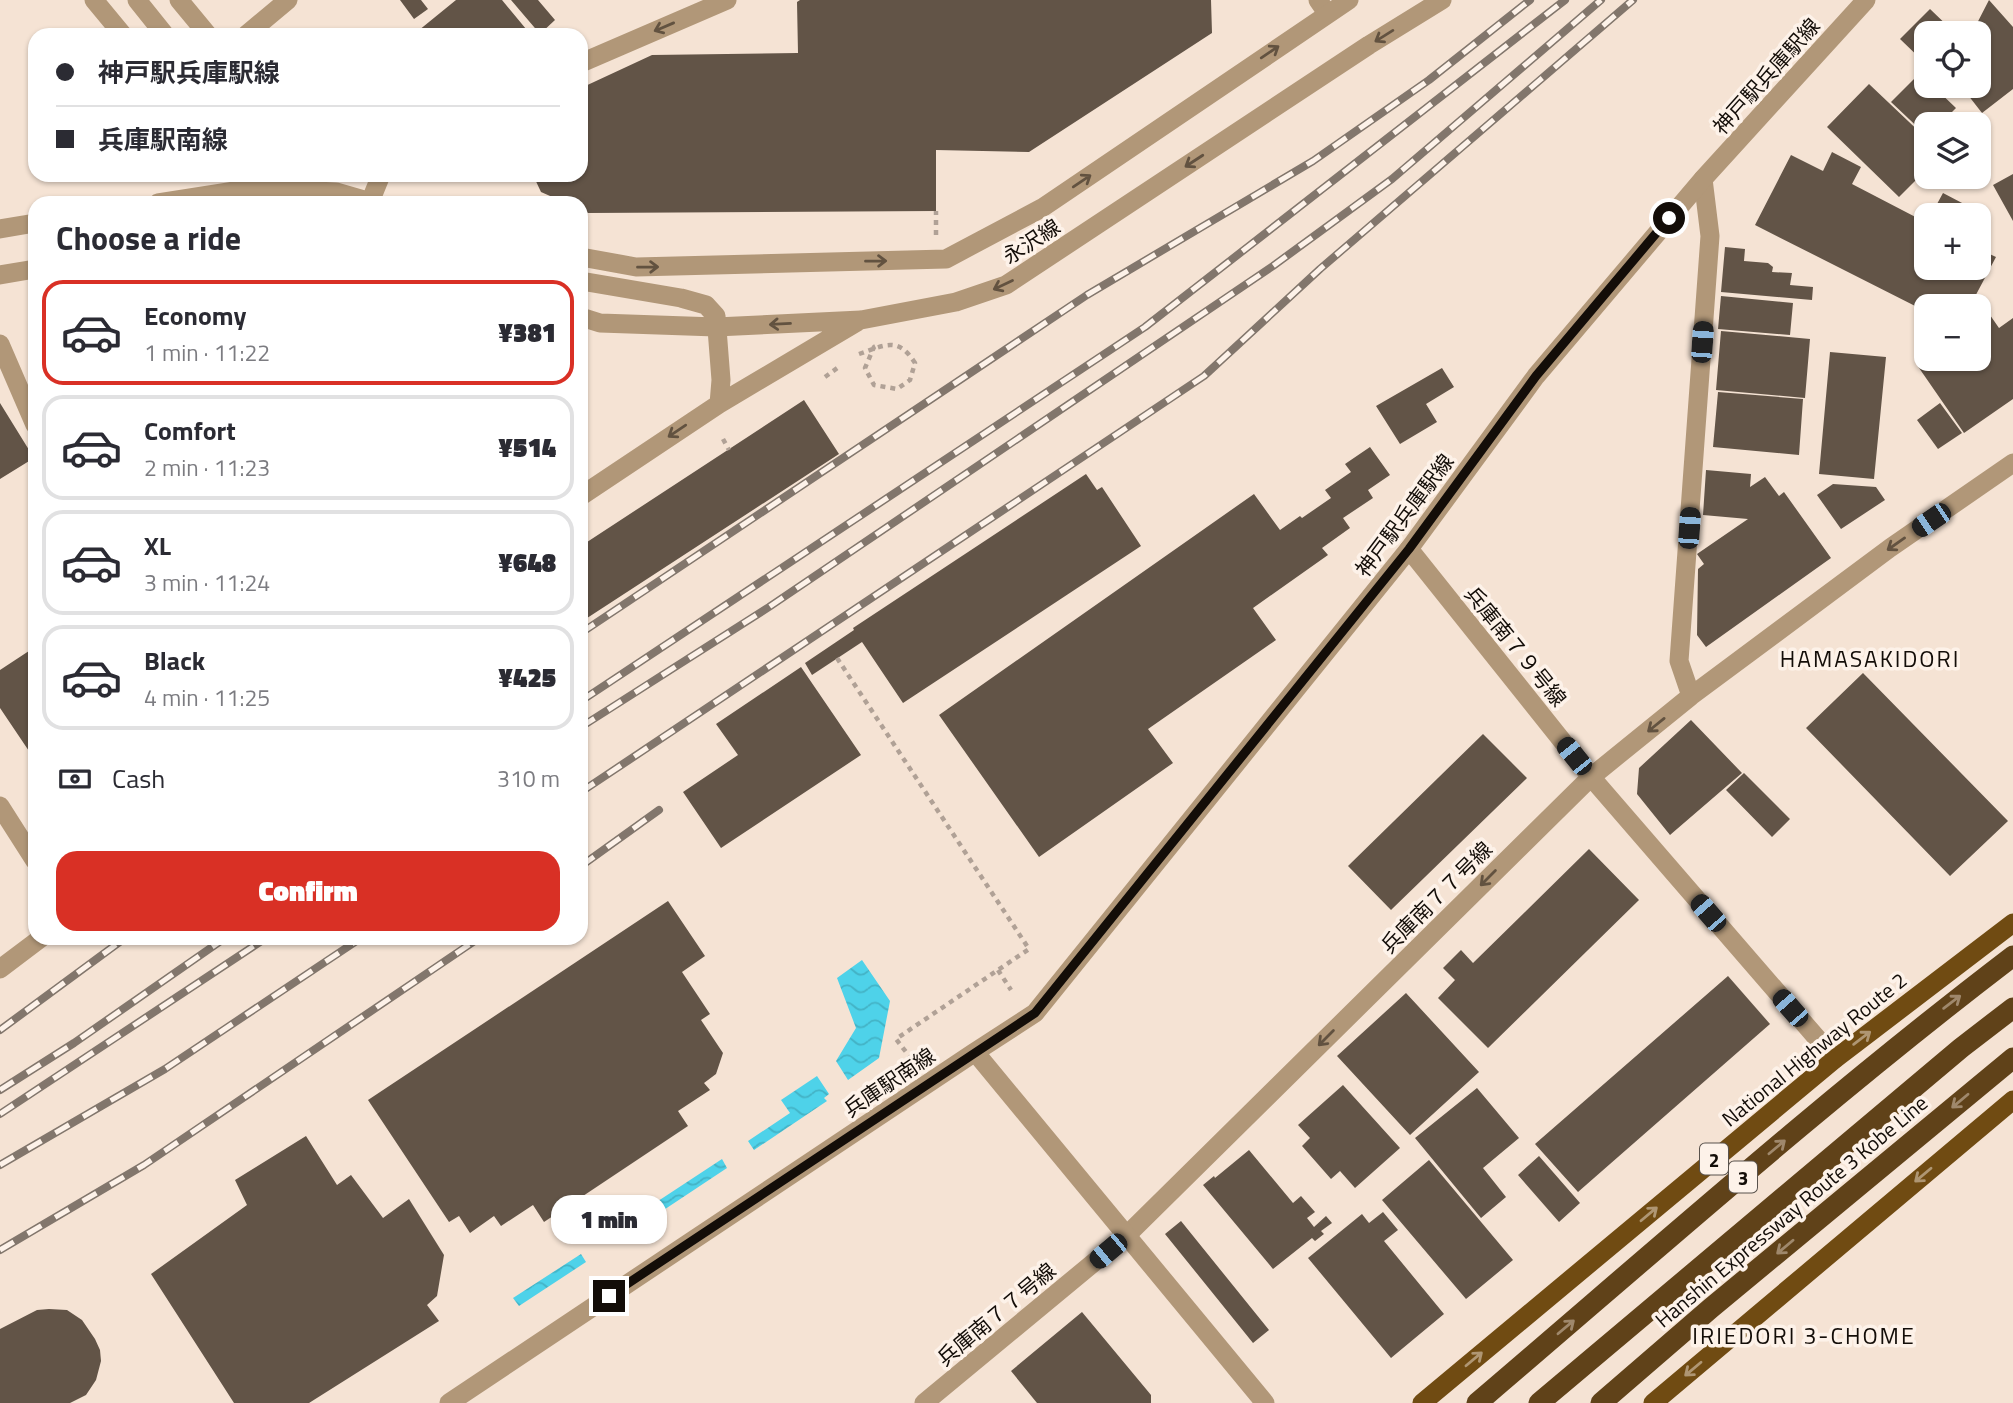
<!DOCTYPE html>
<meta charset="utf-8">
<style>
:root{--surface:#fff;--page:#f7f7f7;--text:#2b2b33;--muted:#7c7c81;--line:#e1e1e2;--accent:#d93025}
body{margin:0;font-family:"Titillium Web","Noto Sans JP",sans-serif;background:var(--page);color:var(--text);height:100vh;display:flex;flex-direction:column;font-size:26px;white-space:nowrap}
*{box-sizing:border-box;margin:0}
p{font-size:23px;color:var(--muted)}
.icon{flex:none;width:38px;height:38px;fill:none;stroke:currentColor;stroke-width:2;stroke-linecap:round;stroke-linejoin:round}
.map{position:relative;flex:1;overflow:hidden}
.details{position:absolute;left:28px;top:196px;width:560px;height:749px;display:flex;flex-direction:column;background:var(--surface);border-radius:21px;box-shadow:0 2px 5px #0004}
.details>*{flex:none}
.hud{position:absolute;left:28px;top:28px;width:560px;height:154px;border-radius:21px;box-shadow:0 2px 5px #0004;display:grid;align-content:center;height:154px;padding:0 28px;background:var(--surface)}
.fabs{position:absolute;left:1914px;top:21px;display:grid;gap:14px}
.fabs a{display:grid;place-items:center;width:77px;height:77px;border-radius:14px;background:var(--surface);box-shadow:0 2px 5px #0004;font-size:35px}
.end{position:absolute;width:32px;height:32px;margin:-16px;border:9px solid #130d08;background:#fff;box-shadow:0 0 0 4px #fff}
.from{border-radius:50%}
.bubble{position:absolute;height:49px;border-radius:21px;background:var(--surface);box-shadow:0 2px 5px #0004;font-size:23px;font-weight:800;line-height:49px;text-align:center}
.car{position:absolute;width:21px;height:42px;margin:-21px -10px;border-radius:9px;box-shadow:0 0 5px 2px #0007;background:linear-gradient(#222 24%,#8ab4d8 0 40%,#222 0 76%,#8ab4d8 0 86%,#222 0)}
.hud b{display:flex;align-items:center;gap:24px;height:66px;font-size:26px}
.hud b+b{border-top:2px solid var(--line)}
.hud i{width:18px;height:18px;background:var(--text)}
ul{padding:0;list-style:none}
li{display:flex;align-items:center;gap:21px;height:105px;margin:0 14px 10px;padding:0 14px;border:4px solid var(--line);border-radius:21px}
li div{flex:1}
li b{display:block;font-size:26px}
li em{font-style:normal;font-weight:800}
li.on{border-color:var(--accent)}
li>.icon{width:63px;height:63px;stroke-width:1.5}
h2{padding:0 28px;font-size:32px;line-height:84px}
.pay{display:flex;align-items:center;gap:18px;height:77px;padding:0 28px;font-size:26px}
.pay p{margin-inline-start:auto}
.action{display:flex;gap:14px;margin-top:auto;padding:14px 28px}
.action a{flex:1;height:80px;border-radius:21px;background:var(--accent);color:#fff;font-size:28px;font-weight:800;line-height:80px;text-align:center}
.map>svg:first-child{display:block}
.water{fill:url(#water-waves)}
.building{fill:#625447}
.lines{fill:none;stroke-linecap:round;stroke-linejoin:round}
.path{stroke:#b0a196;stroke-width:4.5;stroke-dasharray:5 5;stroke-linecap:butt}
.pedestrian{stroke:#b19778;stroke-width:19}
.minor{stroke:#b19778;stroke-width:19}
.tertiary{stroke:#b19778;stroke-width:19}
.trunk{stroke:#704b12;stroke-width:19}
.motorway{stroke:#604219;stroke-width:21}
.rail-casing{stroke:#82766c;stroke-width:8}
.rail{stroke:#fdf2e9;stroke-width:5;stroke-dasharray:16;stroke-linecap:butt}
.oneway{stroke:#625240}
.oneway2{stroke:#9f886c}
.oneway3{stroke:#af9673}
.route{stroke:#130d08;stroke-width:9}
.labels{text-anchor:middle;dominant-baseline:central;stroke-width:7;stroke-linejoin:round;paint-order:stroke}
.shield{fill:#fdf2e9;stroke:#59524c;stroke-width:2}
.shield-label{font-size:19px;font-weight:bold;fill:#130d08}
.street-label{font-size:21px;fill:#130d08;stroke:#fdf2e9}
.neighbourhood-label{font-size:23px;letter-spacing:2px;fill:#130d08;stroke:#fdf2e9}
</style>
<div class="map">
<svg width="2013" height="1403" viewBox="0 0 2013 1403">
<defs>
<pattern id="water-waves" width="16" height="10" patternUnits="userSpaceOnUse" patternTransform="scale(1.75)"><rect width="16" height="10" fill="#4ed2e9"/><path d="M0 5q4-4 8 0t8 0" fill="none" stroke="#43b3c6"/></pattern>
</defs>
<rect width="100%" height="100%" fill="#f5e3d4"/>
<path class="water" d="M862,960L890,1001L879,1058L848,1080L836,1061L856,1028L837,978Z
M817,1076L829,1094L824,1098L827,1101L754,1150L748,1141L790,1113L781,1100Z
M722,1159L727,1168L620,1239L614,1230Z
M581,1254L586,1262L519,1306L513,1298Z"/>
<path class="building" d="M400,0H421L428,9L414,19Z
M456,0H502L531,35H413Z
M511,0H538L555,20L540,34Z
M800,0H1211L1212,33L1029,152L936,150V211L588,213L581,210V203H566L541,192L533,175H581V88L652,55L798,53L797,2Z
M1989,0L2013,27V89L1982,113L1961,86H1979V71L1991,62L1979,47V33H1972Z
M1930,9L1955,33H1927V65L1900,39Z
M1920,73L1927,79V86H1933L1956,108L1940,124H1927V136L1891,102Z
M1869,84L1927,139V169L1899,197L1827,127Z
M1832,152L1861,167L1852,184L1927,223V268H1979V249L1996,257L1970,306H1927V312L1755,225L1791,155L1823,171Z
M2013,174V221L1993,185Z
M1943,193L1964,204L1958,215H1931Z
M1725,247L1745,249L1744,261L1768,263L1773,267L1772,272L1792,273L1790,285L1813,287L1812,300L1721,292Z
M1721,296L1793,303L1790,335L1718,329Z
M1983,305L1999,328L2013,318V399L1964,433L1917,365L1927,359H1979V341L1987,336L1979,325V308Z
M1721,331L1810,339L1805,398L1716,390Z
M1830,352L1886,357L1874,479L1819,474Z
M1442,368L1454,387L1426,404L1437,422L1400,444L1376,406Z
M1718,392L1803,399L1799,455L1713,447Z
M804,400L839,454L581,622V546Z
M0,403L34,458L0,479Z
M1940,403L1962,433L1938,449L1917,420Z
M1370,447L1390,475L1368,490L1373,498L1343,518L1350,528L1322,548L1328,555L1253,608L1276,640L1148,729L1173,763L1039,857L939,715L1254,494L1280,530L1300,516L1302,518L1331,498L1325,490L1351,472L1345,464Z
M1706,470L1751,474L1750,487L1765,477L1779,496L1784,492L1831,558L1706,647L1697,635L1698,569L1704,564L1697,554L1748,519L1703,515Z
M1086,474L1097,490L1102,487L1141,546L903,703L862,642L812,675L805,663L854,630L853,628Z
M1833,484L1876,487L1885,500L1841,529L1817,495Z
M35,647V760L0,708V670Z
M801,667L861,755L721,848L683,792L738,755L716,724Z
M1863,673L2008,821L1950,876L1806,728Z
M1691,720L1742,773L1670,835L1637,794L1639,768Z
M1483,734L1527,778L1391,910L1348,866Z
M1744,773L1790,819L1772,837L1726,790Z
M1589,849L1639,900L1488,1048L1438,998L1455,980L1443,968L1461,950L1473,963Z
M668,901L705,956L682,972L710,1014L701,1020L723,1053L716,1074L704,1083L710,1090L678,1111L688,1126L544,1222L533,1205L501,1226L494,1216L470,1233L459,1216L449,1222L368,1100Z
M1728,976L1770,1024L1578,1192L1535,1144Z
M1406,993L1479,1072L1410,1135L1337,1056Z
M1343,1085L1400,1148L1355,1188L1340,1171L1331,1179L1302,1146L1310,1138L1298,1125Z
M1477,1088L1519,1138L1483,1168L1506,1197L1481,1218L1415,1138Z
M306,1136L337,1185L351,1175L383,1218L409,1199L444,1255L437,1296L427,1305L439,1321L309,1403H234L151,1274L247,1205L235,1180Z
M1249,1150L1293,1203L1301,1196L1315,1212L1307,1218L1314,1227L1326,1216L1332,1223L1321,1231L1324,1234L1315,1241L1312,1238L1273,1269L1203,1185L1214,1176L1215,1178Z
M1539,1156L1580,1203L1559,1222L1518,1175Z
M1429,1160L1513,1260L1466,1299L1382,1200Z
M1383,1212L1398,1230L1384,1241L1444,1314L1391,1358L1308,1258L1362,1214L1369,1223Z
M1181,1221L1269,1330L1253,1343L1165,1234Z
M49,1309L67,1310L82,1320L95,1339L100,1350L101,1361L96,1380L86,1395L70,1403H0V1329L37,1310Z
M1082,1312L1151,1395V1403H1037L1011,1371Z"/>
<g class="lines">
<path class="path" d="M936,235V211
M859,354C885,345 898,336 915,363L910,380L897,389L874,385L865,368L874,347L878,345
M825,377L840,366
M723,439L729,450
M837,658L1029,949L896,1039L913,1061
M998,970L1011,990"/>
<path class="pedestrian" d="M137,0L165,35"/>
<path class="minor" d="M1318,0L1327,13
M246,35L288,0
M581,63L727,0
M370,202L381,175
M0,344L35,425
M1409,549L1591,777L1835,1059
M1691,696L1679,661L1710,236L1703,179
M924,1403L1127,1235L1591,777L1691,696L1890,548L2013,463"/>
<path class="tertiary" d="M94,0L123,35
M179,0L208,35
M158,203L254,188L336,192L374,203
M0,229L35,223
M581,257L636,267L946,259L1042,208L1349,0
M0,275L35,269
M581,281L681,298L706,305L716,316L721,380L719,404
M581,317L600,323L716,327L861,320L956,302L1006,285L1369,45L1442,0
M581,496L719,404L857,322
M0,806L35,861
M0,969L41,938
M975,1052L1035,1013L1409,549L1536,376L1703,179L1866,0
M449,1403L975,1052L1265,1403"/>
<path class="trunk" d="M1422,1403L1835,1059L2013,923
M1653,1403L2013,1100"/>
<path class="motorway" d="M1477,1403C1654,1252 1828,1097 2013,956
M1539,1403L1961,1048L2013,1008
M1601,1403L1711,1308L2013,1058"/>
<defs>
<path id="rail" d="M581,633L1087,295L1313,161L1429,80L1530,0
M581,701L1145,327L1565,0
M581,727L769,607L1273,266L1392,179L1601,0
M581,792L1204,376L1320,269L1633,0
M581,866L659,810
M0,1030L125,938
M0,1090L74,1043L225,938
M0,1114L266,938
M0,1165L165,1069L361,938
M0,1250L144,1165L479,938"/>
</defs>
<use href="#rail" class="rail-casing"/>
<use href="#rail" class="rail"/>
</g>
<defs><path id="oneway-shaft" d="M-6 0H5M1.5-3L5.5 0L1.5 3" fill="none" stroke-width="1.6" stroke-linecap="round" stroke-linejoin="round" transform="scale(1.75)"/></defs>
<g class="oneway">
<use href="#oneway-shaft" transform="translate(664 27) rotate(157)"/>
<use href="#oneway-shaft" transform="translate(1384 36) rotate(148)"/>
<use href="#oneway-shaft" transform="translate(1270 52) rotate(-34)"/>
<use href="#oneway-shaft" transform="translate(1194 161) rotate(147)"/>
<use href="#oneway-shaft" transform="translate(1082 181) rotate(-34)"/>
<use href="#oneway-shaft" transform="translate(876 261) rotate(-1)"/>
<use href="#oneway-shaft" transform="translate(648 267) rotate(-1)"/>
<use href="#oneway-shaft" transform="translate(1003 285) rotate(155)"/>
<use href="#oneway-shaft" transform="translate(780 324) rotate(177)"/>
<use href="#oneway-shaft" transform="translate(677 431) rotate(146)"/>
<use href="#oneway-shaft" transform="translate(1896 544) rotate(145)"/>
<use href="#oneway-shaft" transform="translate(1656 725) rotate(141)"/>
<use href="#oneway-shaft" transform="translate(1488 878) rotate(135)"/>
<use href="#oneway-shaft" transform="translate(1326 1038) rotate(135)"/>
</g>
<g class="oneway2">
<use href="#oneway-shaft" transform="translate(1952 1002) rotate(-37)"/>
<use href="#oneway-shaft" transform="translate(1960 1101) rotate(140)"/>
<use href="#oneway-shaft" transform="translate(1777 1147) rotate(-40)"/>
<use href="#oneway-shaft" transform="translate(1785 1247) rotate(140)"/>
<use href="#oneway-shaft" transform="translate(1566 1327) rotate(-40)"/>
</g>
<g class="oneway3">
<use href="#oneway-shaft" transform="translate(1862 1038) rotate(-37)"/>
<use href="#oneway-shaft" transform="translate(1923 1175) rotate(140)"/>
<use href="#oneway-shaft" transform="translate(1649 1214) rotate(-40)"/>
<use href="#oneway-shaft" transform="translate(1474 1359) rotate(-40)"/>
<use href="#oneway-shaft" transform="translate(1693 1369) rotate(140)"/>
</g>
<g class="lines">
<path class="route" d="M609,1296L1035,1013L1409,549L1536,376L1669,218"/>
</g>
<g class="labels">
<g class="shield">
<rect x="1700" y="1143.5" width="28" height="31" rx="5"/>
<rect x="1729" y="1161.5" width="28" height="31" rx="5"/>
</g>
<g class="shield-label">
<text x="1714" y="1159">2</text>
<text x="1743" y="1177">3</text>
</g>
<g class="street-label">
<text transform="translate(1766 76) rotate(-48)">神戸駅兵庫駅線</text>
<text transform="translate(1031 241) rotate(-33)">永沢線</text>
<text transform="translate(1404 515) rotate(-53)">神戸駅兵庫駅線</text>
<text transform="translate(1516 646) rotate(51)">兵庫南７９号線</text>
<text transform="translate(1436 897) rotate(-45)">兵庫南７７号線</text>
<text transform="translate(1814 1049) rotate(-39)">National Highway Route 2</text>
<text transform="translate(889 1082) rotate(-34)">兵庫駅南線</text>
<text transform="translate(1791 1211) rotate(-40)">Hanshin Expressway Route 3 Kobe Line</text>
<text transform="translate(996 1314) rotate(-40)">兵庫南７７号線</text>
</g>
<g class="neighbourhood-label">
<text x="1870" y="658">HAMASAKIDORI</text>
<text x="1804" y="1335">IRIEDORI 3-CHOME</text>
</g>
</g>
</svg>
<div class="fabs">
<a><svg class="icon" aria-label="locate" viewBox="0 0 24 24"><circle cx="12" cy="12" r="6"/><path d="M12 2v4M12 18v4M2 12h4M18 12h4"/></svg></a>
<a><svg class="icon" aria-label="layers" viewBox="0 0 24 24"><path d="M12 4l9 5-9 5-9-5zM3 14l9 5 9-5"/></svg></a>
<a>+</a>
<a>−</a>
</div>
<i class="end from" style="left:1669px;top:218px"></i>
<i class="end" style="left:609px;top:1296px"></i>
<div class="bubble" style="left:551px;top:1195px;width:116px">1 min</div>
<i class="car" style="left:1702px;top:342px;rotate:4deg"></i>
<i class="car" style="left:1931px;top:520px;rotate:236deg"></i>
<i class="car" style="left:1689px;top:528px;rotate:4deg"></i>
<i class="car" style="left:1574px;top:756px;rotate:321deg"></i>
<i class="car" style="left:1708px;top:913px;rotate:319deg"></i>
<i class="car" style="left:1790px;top:1008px;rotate:319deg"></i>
<i class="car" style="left:1108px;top:1251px;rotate:230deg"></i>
<div class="hud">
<b><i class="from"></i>神戸駅兵庫駅線</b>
<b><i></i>兵庫駅南線</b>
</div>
<section class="details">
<h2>Choose a ride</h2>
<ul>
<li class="on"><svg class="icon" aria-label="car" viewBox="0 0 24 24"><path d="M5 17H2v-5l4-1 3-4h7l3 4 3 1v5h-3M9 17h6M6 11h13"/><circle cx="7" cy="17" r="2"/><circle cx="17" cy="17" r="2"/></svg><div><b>Economy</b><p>1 min · 11:22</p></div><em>¥381</em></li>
<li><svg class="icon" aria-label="car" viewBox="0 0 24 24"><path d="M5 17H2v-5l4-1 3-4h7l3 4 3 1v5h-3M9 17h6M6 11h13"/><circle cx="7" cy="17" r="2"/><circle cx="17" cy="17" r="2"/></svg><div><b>Comfort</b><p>2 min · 11:23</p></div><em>¥514</em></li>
<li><svg class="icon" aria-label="car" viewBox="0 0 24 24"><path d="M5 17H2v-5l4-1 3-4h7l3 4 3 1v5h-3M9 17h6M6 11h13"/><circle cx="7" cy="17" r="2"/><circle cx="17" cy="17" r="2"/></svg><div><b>XL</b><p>3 min · 11:24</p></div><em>¥648</em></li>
<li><svg class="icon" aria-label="car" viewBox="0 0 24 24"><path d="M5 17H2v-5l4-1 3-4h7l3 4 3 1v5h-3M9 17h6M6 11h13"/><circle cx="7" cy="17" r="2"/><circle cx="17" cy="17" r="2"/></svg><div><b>Black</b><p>4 min · 11:25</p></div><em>¥425</em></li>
</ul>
<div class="pay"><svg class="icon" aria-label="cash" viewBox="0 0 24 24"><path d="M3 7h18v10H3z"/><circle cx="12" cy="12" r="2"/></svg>Cash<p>310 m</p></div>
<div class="action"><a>Confirm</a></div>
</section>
</div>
